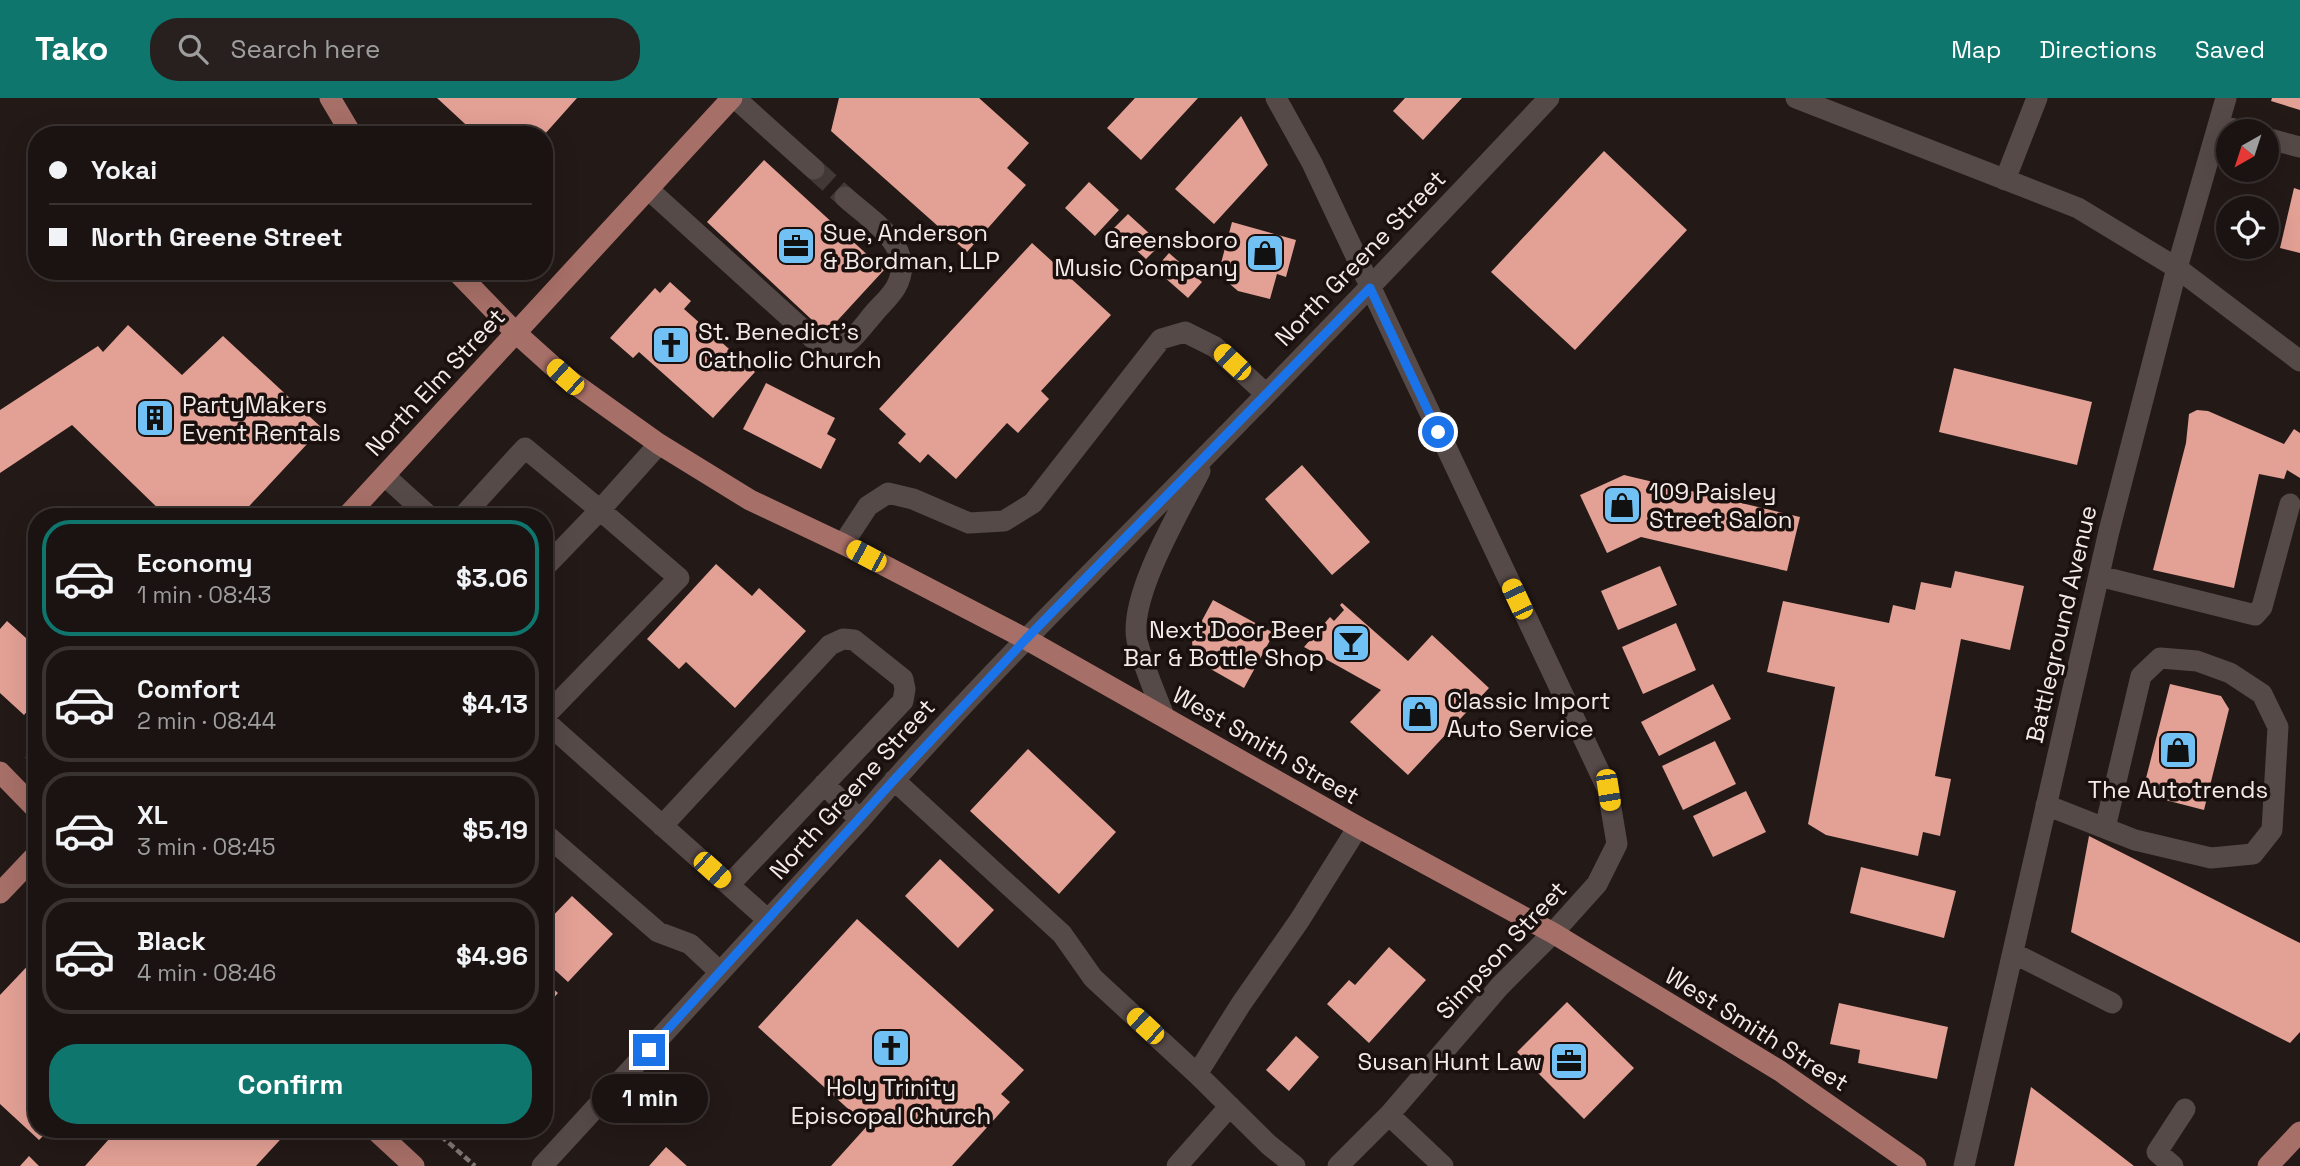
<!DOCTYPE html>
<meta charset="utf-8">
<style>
:root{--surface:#1a1311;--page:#27201f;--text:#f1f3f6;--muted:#9f9e9f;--line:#383231;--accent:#0f766e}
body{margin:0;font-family:"Space Grotesk",sans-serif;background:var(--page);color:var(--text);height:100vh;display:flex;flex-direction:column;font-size:26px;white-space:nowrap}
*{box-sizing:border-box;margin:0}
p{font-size:23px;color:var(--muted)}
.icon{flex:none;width:38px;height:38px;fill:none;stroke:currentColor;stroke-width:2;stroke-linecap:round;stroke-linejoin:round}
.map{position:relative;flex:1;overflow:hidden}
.sheet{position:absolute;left:28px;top:410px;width:525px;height:630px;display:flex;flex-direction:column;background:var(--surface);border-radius:28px;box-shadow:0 7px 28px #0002,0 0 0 2px var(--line)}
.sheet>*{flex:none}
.guide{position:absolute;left:28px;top:28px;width:525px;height:154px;border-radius:28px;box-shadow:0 7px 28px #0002,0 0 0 2px var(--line);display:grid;align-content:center;height:154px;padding:0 21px;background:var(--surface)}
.needle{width:46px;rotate:219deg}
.controls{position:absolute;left:2216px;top:21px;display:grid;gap:14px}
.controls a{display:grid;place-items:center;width:63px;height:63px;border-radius:50%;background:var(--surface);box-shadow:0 7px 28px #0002,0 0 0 2px var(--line);font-size:35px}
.end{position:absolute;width:32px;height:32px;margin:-16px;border:9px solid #1a73e8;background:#fff;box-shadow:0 0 0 4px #fff}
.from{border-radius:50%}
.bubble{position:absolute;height:49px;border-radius:24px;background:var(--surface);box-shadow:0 7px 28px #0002,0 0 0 2px var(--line);font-size:23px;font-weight:600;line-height:49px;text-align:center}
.car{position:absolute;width:21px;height:42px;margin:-21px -10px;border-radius:9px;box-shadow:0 0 5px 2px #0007;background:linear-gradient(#f5c518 24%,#345 0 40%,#f5c518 0 76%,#345 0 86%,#f5c518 0)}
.guide b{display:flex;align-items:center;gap:24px;height:66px;font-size:26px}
.guide b+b{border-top:2px solid var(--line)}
.guide i{width:18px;height:18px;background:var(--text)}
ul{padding:12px 0 0;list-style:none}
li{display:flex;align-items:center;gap:21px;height:116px;margin:0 14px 10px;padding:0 7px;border:4px solid var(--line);border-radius:28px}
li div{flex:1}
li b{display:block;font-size:26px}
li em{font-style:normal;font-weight:600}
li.active{border-color:var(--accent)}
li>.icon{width:63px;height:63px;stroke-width:1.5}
.button{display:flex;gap:14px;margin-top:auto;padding:14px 21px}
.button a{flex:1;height:80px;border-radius:28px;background:var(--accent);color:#fff;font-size:28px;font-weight:600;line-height:80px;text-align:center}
header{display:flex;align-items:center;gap:42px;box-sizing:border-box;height:98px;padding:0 35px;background:var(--accent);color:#fff}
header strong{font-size:33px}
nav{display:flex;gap:38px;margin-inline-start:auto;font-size:24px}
.search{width:490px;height:63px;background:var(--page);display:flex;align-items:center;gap:18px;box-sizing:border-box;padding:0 24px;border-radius:28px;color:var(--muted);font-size:26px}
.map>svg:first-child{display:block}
.building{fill:#e3a095}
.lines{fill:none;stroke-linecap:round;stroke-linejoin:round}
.minor-tunnel{stroke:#423836;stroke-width:21;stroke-dasharray:21 10;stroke-linecap:butt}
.path{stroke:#807775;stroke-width:4.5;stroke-dasharray:7 3.5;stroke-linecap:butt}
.minor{stroke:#564a48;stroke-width:21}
.major{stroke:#a66f67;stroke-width:21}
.route{stroke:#1a73e8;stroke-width:9}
.labels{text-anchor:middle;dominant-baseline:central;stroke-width:7;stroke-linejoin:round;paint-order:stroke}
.poi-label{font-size:24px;fill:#f2ebe9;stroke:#1a100e;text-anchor:start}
.street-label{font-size:24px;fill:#f2ebe9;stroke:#1a100e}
</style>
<header>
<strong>Tako</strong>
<div class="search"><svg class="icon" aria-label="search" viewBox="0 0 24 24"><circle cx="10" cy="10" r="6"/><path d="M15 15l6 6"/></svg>Search here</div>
<nav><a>Map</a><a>Directions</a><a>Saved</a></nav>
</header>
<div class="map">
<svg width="2300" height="1068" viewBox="0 0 2300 1068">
<rect width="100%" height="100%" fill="#231917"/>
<path class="building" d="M437,0H577L544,37H477Z
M839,0H979L1029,45L1007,70L1026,87L967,154L831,33Z
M1135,0H1198L1141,62L1107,30Z
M1405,0H1462L1423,42L1393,13Z
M2272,0H2300V12L2271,3Z
M1241,18L1268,67L1214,126L1175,91Z
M1604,53L1687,132L1575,252L1491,174Z
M764,62L884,172L826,235L707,124Z
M1089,84L1119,112L1095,138L1065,110Z
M2294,90L2300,92V155L2280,150Z
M1128,116L1161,146L1146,161L1113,131Z
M1232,124L1296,142L1286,179L1277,176L1270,201L1238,193L1225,182L1228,171L1220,169Z
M1032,145L1111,217L1041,293L1049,301L1018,335L1007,325L956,381L928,356L920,365L898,345L906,336L879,311Z
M1169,155L1202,184L1188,200L1155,171Z
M670,184L691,203L684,211L755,274L713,320L639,254L633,260L610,240L655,190L660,195Z
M128,227L182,277L223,238L322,330L240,418H166L72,327L0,375V312L98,248L103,254Z
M1954,270L2092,304L2077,367L1939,334Z
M766,285L835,320L827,336L836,341L821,371L743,331Z
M2197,312L2208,313L2284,346L2294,331L2300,335V380L2287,372L2284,381L2259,376L2234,490L2153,472L2186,345L2189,316Z
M1302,367L1370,444L1332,477L1265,401Z
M1624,377L1800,419L1787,473L1641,439L1607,455L1580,397Z
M716,466L752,498L759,490L806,533L735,610L686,564L679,571L647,541Z
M1660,468L1677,507L1618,532L1601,493Z
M1955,473L2024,488L2010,552L1961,541L1935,678L1951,681L1940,738L1923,734L1918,758L1826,737L1808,726L1835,589L1767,574L1783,503L1889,525L1893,507L1915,512L1921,484L1951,490Z
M1213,502L1274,535L1244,590L1193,561L1192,541Z
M1342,505L1408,563L1432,537L1489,590L1408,677L1350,624L1381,592L1304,549L1330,519L1334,523L1344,512L1340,507Z
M7,523L26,540L30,535L37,541V602L24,617L0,595V531Z
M1676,525L1696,572L1643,596L1622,549Z
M1713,586L1731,621L1659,658L1641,624Z
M2170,586L2221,598L2229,611L2204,712L2142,696Z
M1715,643L1736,686L1683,712L1662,668Z
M1028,651L1116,734L1059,796L970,713Z
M1746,693L1766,734L1713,759L1693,718Z
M2089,738L2300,845V934L2290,945L2071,834Z
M940,761L994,812L958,850L905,798Z
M1861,769L1956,793L1944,840L1850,815Z
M572,798L613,836L568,884L544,862V827Z
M857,821L1024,972L1001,996L1010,1004L952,1068H831L867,1028L758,929Z
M1389,849L1426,882L1369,945L1327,906L1349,882L1355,887Z
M37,858V1031H50L39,1042L0,1006V897Z
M544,883L558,895L544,911Z
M1567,904L1634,970L1584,1021L1517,954Z
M1839,905L1948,929L1937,981L1858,965L1860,952L1830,946Z
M1296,938L1319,959L1289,993L1266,972Z
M2031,989L2099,1041L2134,1068H2014Z
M118,1031H290L256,1068H85Z
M666,1049L687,1068H649Z
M29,1058L39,1068H20Z"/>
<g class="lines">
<path class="minor-tunnel" d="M814,71L845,99"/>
<path class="path" d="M27,661L33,654L37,657
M433,1031L475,1068"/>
<path class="minor" d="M735,0L814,71
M1276,0L1312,65L1608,692L1617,746L1597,786L1553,835L1500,888L1389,1017L1338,1068
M1796,0L2078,110L2177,170L2300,263
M2218,27L2242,33
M2266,40L2300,49
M2005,82L2037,0
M648,91L820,247L832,253C851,247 862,229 875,214C882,206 891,198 896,189C918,149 870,122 845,99
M385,378L429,418
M463,418L525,350L600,412L659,346
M843,446L868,408L888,395L913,401L969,425L1004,423L1033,405L1161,241L1185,234L1215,249L1266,296
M544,470L600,412L679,480L544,619
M2099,478L2255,517L2262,509L2290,406
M1164,618C1155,594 1143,568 1137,542C1128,499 1180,413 1200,373
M544,622L768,822
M894,682L1062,836L1093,880L1197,976L1269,1047L1295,1068
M824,686L860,722
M2046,707L2135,742L2211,760L2253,756L2272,732L2278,629L2262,596L2230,575L2197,563L2160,560L2141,578L2105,730
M662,728L830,547L843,541L854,542L903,581L905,591L903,603L729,787
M544,735L658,834L690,846L720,874
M2013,855L2112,905
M1197,976L1241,906L1299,823L1358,729
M1389,1017L1443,1068
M542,1068L860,722C964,600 1079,488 1191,373C1312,250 1431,126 1549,0
M1177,1068L1230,1008
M1964,1068L2109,433L2177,170L2226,0
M2173,1068L2157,1054L2185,1011"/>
<path class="major" d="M330,0L352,37
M456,173L516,235L565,279L659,346L750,402L843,446L1026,541L1358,729L1553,835L1780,973L1916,1068
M347,418L732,0
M0,674L37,712
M0,795L37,756
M374,1031L414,1068
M2268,1068L2300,1034"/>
</g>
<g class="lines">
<path class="route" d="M649,952L894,682L1026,541L1370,190L1438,334"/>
</g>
<defs>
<symbol id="office-square" viewBox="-11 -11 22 22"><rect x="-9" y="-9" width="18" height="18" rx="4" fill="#72c1f5" stroke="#1a100e"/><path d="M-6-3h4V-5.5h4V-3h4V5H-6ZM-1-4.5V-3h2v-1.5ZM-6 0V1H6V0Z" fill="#111"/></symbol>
<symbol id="shop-square" viewBox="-11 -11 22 22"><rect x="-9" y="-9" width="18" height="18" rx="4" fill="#72c1f5" stroke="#1a100e"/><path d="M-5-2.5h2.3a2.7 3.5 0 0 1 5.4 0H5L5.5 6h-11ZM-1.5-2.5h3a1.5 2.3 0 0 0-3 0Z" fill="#111"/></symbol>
<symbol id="church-square" viewBox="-11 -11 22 22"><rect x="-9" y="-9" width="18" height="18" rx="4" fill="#72c1f5" stroke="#1a100e"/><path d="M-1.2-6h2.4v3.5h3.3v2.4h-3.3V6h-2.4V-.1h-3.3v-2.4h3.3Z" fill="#111"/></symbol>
<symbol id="building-square" viewBox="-11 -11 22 22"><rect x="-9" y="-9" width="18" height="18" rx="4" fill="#72c1f5" stroke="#1a100e"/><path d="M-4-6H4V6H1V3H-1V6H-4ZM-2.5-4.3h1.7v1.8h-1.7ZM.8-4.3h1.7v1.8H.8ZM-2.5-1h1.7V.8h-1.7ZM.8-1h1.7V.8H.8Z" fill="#111"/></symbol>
<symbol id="bar-square" viewBox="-11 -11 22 22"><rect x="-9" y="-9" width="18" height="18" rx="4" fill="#72c1f5" stroke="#1a100e"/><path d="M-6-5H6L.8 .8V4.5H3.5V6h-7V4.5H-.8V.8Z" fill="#111"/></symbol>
</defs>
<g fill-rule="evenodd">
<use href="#office-square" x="774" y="126" width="44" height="44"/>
<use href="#shop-square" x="1243" y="133" width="44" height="44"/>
<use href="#church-square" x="649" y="225" width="44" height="44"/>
<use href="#building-square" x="133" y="298" width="44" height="44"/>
<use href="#shop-square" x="1600" y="385" width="44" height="44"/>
<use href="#bar-square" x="1329" y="523" width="44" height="44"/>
<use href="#shop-square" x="1398" y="594" width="44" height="44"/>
<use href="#shop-square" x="2156" y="630" width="44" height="44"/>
<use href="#church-square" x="869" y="928" width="44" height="44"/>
<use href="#office-square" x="1547" y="941" width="44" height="44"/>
</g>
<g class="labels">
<g class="poi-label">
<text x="823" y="134">Sue, Anderson<tspan x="823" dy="28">&amp; Bordman, LLP</tspan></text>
<text x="1238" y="141" text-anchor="end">Greensboro<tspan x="1238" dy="28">Music Company</tspan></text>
<text x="698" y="233">St. Benedict's<tspan x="698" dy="28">Catholic Church</tspan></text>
<text x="182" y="306">PartyMakers<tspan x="182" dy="28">Event Rentals</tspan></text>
<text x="1649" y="393">109 Paisley<tspan x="1649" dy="28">Street Salon</tspan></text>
<text x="1324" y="531" text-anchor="end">Next Door Beer<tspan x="1324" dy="28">Bar &amp; Bottle Shop</tspan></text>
<text x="1447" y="602">Classic Import<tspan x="1447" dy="28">Auto Service</tspan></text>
<text x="2178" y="691" text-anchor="middle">The Autotrends</text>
<text x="1542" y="963" text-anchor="end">Susan Hunt Law</text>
<text x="891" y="989" text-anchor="middle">Holy Trinity<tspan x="891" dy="28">Episcopal Church</tspan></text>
</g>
<g class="street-label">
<text transform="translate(1360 160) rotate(-46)">North Greene Street</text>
<text transform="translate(435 284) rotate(-47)">North Elm Street</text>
<text transform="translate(2061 526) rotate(-77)">Battleground Avenue</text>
<text transform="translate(1266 647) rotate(30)">West Smith Street</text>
<text transform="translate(852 691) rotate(-48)">North Greene Street</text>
<text transform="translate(1501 852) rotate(-47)">Simpson Street</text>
<text transform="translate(1757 931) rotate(32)">West Smith Street</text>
</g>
</g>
</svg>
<div class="controls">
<a><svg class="needle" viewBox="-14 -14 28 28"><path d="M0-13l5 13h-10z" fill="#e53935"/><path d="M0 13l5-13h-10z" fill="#9f9e9f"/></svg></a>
<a><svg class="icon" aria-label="locate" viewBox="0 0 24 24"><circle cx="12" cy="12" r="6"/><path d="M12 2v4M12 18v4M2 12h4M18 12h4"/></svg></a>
</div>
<i class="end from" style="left:1438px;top:334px"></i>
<i class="end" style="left:649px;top:952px"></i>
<div class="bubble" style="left:592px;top:976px;width:116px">1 min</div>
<i class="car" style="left:1232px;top:264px;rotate:313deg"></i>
<i class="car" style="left:565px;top:279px;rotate:312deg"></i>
<i class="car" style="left:866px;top:458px;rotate:298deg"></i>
<i class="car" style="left:1517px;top:501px;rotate:335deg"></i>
<i class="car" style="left:1608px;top:692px;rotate:171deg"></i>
<i class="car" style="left:712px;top:772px;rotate:132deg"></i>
<i class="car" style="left:1145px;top:928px;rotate:313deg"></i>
<div class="guide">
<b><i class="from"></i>Yokai</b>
<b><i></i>North Greene Street</b>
</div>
<section class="sheet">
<ul>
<li class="active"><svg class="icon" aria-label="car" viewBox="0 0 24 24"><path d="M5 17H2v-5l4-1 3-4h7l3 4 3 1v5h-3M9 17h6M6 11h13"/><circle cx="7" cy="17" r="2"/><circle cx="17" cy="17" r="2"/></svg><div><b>Economy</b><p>1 min · 08:43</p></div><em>$3.06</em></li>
<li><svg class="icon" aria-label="car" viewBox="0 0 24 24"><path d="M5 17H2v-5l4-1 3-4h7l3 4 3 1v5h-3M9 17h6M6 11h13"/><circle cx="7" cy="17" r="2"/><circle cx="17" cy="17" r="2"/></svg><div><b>Comfort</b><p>2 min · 08:44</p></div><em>$4.13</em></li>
<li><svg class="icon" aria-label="car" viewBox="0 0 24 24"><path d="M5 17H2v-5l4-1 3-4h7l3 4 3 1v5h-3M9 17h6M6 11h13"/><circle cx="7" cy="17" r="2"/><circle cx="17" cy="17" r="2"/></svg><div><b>XL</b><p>3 min · 08:45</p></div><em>$5.19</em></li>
<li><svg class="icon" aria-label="car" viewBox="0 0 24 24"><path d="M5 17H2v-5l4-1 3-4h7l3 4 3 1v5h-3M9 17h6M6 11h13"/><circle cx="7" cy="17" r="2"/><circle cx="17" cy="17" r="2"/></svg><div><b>Black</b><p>4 min · 08:46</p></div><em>$4.96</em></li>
</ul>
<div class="button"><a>Confirm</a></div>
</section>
</div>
